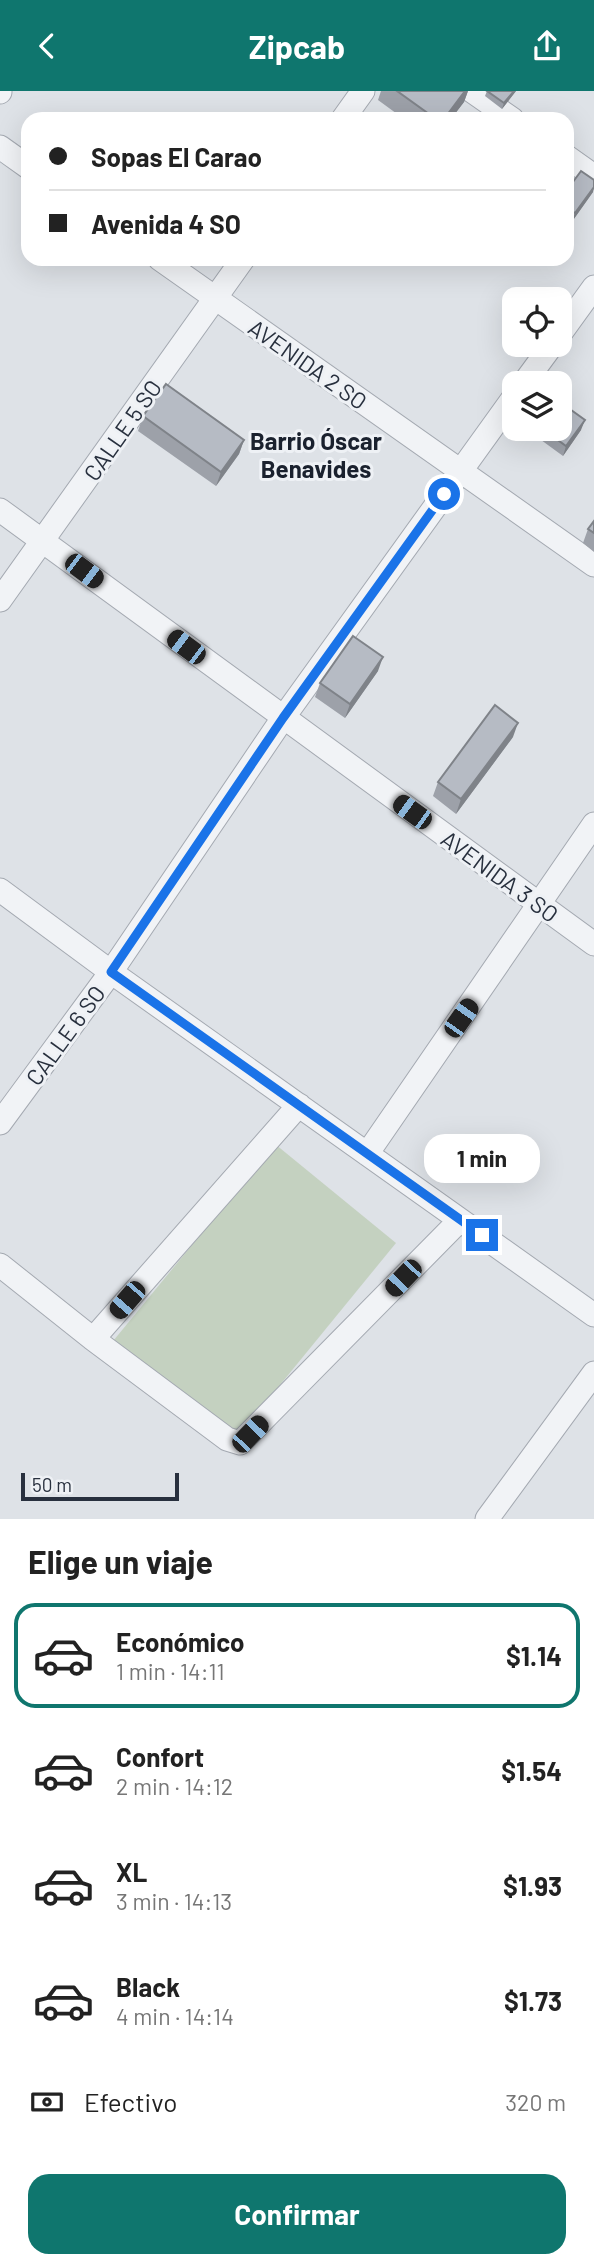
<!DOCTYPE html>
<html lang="es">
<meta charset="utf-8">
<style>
:root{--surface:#fff;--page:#f2f2f2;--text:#222;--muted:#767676;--line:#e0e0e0;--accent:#0f766e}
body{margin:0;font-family:Barlow,sans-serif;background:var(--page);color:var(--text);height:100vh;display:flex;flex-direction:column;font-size:26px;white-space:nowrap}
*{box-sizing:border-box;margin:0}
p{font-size:23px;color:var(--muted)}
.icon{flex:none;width:38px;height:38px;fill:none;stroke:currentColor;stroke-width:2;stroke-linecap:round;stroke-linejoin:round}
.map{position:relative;height:1428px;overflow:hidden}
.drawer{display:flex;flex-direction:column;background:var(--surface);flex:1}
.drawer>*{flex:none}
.top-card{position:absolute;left:21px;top:21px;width:553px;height:154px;border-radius:21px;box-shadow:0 7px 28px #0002;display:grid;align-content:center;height:154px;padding:0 28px;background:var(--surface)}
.controls{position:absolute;left:502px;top:196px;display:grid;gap:14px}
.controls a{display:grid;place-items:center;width:70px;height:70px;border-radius:14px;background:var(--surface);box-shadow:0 7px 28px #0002;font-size:35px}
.scale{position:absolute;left:21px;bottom:18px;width:158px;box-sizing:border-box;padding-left:7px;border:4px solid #28303e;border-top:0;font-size:19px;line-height:24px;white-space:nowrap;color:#28303e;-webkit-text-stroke:5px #eef1f5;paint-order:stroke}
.end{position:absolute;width:32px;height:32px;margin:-16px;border:9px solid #1a73e8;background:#fff;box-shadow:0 0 0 4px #fff}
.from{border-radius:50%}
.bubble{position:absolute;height:49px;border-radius:21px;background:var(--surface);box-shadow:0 7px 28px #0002;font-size:23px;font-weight:700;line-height:49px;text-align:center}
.car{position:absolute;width:21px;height:42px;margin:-21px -10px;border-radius:9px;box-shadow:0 0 5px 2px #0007;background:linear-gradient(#222 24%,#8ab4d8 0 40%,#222 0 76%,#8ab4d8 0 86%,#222 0)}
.top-card b{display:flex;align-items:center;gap:24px;height:66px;font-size:26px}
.top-card b+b{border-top:2px solid var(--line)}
.top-card i{width:18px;height:18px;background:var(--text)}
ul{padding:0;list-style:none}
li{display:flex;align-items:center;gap:21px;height:105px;margin:0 14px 10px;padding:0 14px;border:4px solid transparent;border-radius:21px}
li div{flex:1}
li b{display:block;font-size:26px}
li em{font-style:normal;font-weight:700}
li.active{border-color:var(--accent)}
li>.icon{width:63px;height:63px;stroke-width:1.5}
h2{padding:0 28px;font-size:32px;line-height:84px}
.pay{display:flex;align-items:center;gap:18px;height:77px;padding:0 28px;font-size:26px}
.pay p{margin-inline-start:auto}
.button{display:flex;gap:14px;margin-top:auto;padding:14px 28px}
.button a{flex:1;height:80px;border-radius:21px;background:var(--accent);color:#fff;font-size:28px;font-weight:700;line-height:80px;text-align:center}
header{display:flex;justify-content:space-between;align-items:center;height:91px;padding:0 28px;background:var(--accent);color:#fff;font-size:32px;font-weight:700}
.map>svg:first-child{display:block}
.garden{fill:#c4d1c0}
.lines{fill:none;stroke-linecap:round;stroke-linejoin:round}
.minor-casing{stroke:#a4a9b1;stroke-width:25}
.minor{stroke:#f1f3f6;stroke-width:23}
.wall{fill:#9da1a9}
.shaded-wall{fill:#7f8389}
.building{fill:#b6bbc4;stroke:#7f8389;stroke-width:2}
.route{stroke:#1a73e8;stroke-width:9}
.labels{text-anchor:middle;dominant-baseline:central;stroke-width:6;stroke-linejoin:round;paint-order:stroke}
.street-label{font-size:23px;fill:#28303e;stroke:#eef1f5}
.neighbourhood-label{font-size:24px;font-weight:bold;fill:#1a212e;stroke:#eef1f5}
</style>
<header><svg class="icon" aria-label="back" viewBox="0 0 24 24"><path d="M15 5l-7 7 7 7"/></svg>Zipcab<svg class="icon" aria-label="share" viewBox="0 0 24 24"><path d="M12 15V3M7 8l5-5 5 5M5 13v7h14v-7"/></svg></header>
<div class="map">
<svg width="594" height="1428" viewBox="0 0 594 1428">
<rect width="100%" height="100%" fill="#dee2e7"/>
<path class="garden" d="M275,1053L396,1152L230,1355L109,1255Z"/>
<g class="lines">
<defs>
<path id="minor" d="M472,0L512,28
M0,1V0
M343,28L363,0
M0,56L28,76
M567,66L594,85
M160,168L594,474
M560,243L594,196
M524,292L552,254
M0,419L594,853
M0,509L243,168
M0,799L111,881L594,1224
M0,1032L111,881L283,627L514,306
M367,1063L594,733
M0,1174L93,1248L227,1348L240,1352L460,1129
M93,1248L299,1014
M487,1428L594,1282"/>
</defs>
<use href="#minor" class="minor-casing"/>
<use href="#minor" class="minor"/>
</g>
<path class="wall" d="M381,0H468L464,11L451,28H404L378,9Z
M487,0H516L502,18L485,5Z
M594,89L593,101L571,132L567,129V99Z
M143,325L244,349L239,363L216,395L138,340Z
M526,338H560L581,339L563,365Z
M594,430V461L583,452L588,438Z
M378,580L345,627L315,606L320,592Z
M513,646L456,723L433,705L438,691Z"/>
<path class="shaded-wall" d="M465,0H468L464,11L451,28H444Z
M514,0H516L502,18L504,12Z
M594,96L593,101L571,132L575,122Z
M585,329L581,339L563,365L566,355Z
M244,349L239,363L216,395L221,381Z
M383,566L378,580L345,627L350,613Z
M518,632L513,646L456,723L461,708Z"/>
<path class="building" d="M397,0H465L444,28H436Z
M487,0H514L504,12Z
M581,80L594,89V96L575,122L567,117V99Z
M166,293L244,349L221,381L143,325Z
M560,311L585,329L566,355L543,338H560Z
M594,430V442L588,438Z
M353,545L383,566L350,613L320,592Z
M495,614L518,632L461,708L438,691Z"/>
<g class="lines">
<path class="route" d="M444,403L283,627L111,881L482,1144"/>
</g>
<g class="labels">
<g class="street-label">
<text transform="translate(308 273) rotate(35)">AVENIDA 2 SO</text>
<text transform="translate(122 339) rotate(-55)">CALLE 5 SO</text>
<text transform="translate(500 785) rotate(36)">AVENIDA 3 SO</text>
<text transform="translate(65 944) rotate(-54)">CALLE 6 SO</text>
</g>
<g class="neighbourhood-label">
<text x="316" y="349">Barrio Óscar<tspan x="316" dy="28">Benavides</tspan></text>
</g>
</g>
</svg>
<div class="controls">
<a><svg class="icon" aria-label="locate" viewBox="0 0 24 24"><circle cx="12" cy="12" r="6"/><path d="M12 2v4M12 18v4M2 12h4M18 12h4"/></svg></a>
<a><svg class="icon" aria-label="layers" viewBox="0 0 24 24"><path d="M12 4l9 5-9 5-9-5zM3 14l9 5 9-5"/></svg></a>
</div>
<div class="scale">50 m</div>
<i class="end from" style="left:444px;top:403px"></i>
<i class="end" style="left:482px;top:1144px"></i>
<div class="bubble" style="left:424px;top:1043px;width:116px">1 min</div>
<i class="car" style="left:84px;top:480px;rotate:127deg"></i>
<i class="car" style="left:186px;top:556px;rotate:307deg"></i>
<i class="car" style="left:412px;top:721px;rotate:306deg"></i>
<i class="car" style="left:461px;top:927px;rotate:35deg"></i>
<i class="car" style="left:403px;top:1187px;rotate:224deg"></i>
<i class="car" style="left:127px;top:1209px;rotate:221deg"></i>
<i class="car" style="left:250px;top:1343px;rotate:44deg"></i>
<div class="top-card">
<b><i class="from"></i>Sopas El Carao</b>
<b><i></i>Avenida 4 SO</b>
</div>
</div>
<section class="drawer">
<h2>Elige un viaje</h2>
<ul>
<li class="active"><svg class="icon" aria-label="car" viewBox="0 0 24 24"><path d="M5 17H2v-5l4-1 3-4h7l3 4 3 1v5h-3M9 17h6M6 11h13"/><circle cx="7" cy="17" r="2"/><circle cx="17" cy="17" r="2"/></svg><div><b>Económico</b><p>1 min · 14:11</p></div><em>$1.14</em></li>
<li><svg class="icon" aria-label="car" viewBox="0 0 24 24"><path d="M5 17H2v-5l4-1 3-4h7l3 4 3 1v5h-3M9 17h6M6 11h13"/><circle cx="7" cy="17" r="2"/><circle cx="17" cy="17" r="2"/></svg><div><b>Confort</b><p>2 min · 14:12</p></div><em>$1.54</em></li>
<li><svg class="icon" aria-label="car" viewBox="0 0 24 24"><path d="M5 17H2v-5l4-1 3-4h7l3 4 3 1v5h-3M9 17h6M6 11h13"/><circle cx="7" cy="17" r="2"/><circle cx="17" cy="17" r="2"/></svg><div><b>XL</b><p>3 min · 14:13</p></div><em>$1.93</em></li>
<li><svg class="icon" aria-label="car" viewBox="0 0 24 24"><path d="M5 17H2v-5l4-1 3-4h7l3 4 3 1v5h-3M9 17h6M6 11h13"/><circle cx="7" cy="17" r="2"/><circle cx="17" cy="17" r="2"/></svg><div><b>Black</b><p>4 min · 14:14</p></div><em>$1.73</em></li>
</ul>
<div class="pay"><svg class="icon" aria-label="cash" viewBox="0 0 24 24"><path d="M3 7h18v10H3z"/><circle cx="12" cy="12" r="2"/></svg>Efectivo<p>320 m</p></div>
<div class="button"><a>Confirmar</a></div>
</section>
